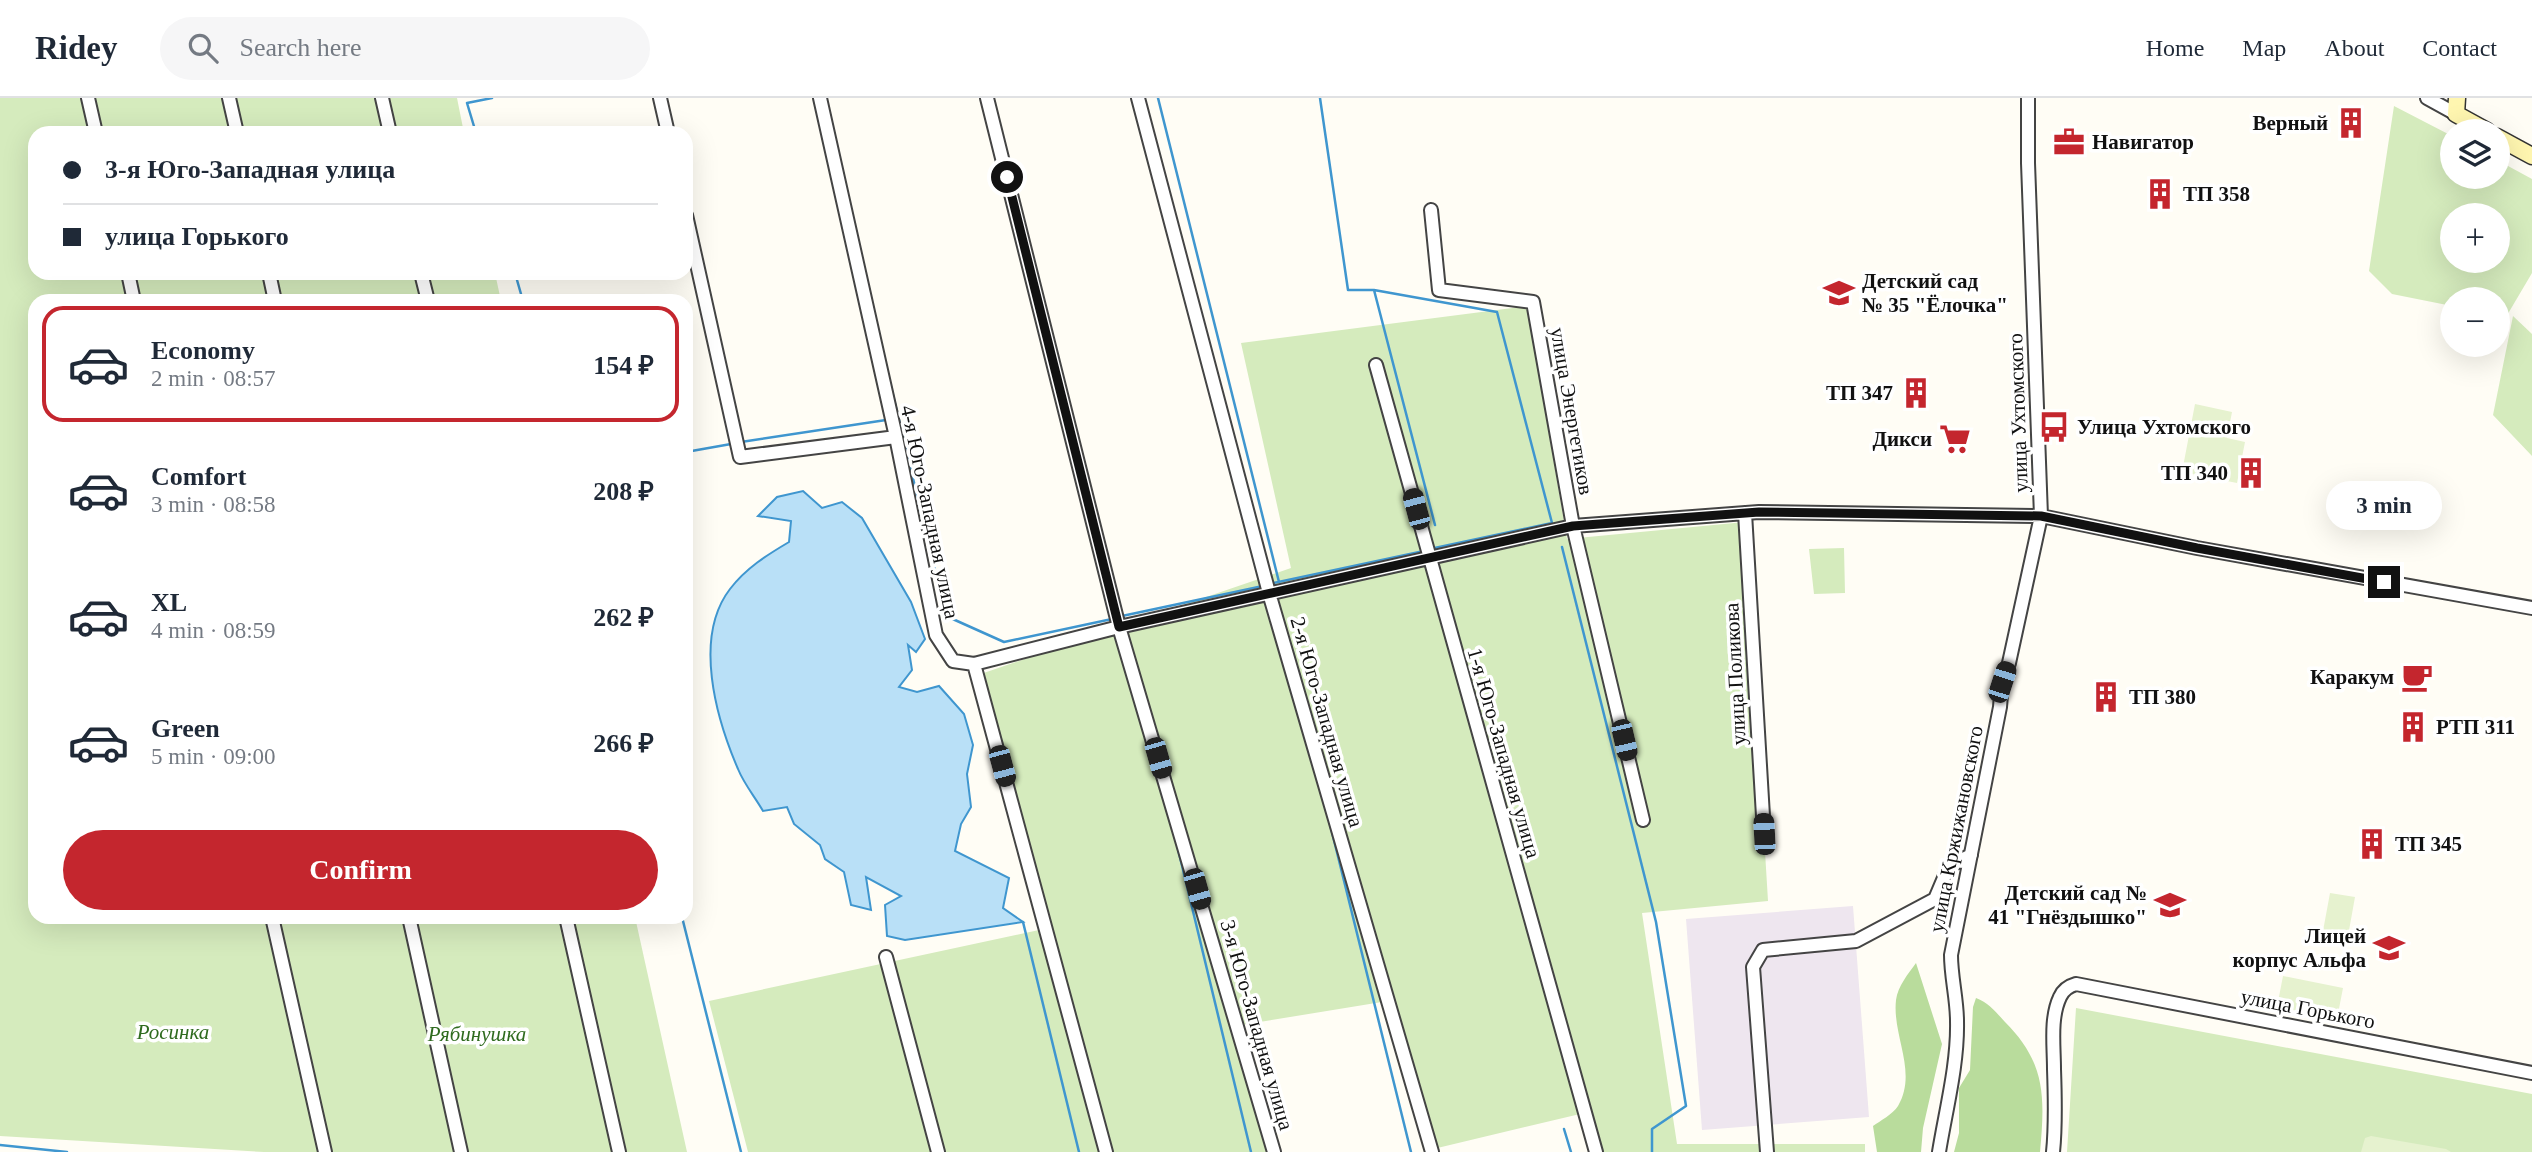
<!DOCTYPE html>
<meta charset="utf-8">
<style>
:root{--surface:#fff;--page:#f6f6f7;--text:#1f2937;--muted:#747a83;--line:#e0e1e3;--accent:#c4262e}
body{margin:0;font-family:Georgia,serif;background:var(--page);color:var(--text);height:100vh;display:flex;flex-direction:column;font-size:26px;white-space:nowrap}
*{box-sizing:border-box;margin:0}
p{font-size:23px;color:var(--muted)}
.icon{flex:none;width:38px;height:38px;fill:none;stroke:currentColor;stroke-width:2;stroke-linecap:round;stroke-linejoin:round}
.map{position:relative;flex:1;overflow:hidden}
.panel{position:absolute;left:28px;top:196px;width:665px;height:630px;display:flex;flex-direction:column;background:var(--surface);border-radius:21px;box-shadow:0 7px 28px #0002}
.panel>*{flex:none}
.top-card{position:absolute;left:28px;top:28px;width:665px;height:154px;border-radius:21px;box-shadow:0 7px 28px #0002;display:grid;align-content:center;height:154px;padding:0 35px;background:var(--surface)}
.controls{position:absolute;left:2440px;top:21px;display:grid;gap:14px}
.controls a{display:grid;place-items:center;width:70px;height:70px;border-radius:50%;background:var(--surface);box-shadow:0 7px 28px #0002;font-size:35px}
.end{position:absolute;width:32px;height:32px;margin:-16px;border:9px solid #111;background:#fff;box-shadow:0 0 0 4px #fff}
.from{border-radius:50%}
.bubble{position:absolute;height:49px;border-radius:24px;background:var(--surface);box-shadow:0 7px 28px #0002;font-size:23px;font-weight:800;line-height:49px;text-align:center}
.car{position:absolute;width:21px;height:42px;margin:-21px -10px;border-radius:9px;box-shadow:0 0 5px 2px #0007;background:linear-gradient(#222 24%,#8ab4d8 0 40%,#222 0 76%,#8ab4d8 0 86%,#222 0)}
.top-card b{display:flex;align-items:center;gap:24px;height:66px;font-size:26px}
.top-card b+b{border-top:2px solid var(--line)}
.top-card i{width:18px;height:18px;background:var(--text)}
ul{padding:12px 0 0;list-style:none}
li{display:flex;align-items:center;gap:21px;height:116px;margin:0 14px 10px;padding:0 21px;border:4px solid transparent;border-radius:21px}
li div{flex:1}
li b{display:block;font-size:26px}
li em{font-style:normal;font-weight:800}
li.on{border-color:var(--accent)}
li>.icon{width:63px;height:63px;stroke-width:1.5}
.primary-button{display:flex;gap:14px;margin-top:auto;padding:14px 35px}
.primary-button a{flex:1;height:80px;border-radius:42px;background:var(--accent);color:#fff;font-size:28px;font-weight:800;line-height:80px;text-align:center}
header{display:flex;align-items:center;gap:42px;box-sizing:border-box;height:98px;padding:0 35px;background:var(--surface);border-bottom:2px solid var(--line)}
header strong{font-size:33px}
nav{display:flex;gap:38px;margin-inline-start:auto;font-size:24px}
.search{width:490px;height:63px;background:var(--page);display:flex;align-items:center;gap:18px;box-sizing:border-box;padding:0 24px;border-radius:38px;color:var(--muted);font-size:26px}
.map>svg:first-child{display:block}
.industrial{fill:#eee6ef}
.green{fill:#d5ebbd;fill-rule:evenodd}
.forest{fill:#b9dc9c}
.pitch{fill:#e6f2cf}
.water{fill:#b9e0f7;stroke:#3f96cf;stroke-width:2}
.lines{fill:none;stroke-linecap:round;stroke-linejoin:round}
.stream{stroke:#3f96cf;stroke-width:2.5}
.street-casing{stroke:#444;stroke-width:16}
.secondary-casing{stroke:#333;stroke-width:19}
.street{stroke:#fff;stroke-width:12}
.secondary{stroke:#fff6b0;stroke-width:16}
.route{stroke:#111;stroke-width:9}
.labels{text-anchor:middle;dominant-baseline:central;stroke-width:7;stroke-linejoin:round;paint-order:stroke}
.poi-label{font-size:21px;font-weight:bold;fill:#111;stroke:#fff;text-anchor:end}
.street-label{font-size:21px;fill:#111;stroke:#fff}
.park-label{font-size:21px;font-style:italic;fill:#2f6b1f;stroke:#fff}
</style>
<header>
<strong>Ridey</strong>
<div class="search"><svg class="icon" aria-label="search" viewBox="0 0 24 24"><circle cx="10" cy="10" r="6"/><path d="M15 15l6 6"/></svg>Search here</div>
<nav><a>Home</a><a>Map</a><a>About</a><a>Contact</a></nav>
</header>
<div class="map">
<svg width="2532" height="1054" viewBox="0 0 2532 1054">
<rect width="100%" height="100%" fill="#fffdf5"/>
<path class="industrial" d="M1853,808L1869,1019L1702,1032L1686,821Z"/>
<path class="green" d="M0,0H457L464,35H35V175H495L501,203H35V819H635L687,1054H264L0,1038Z
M2394,8L2452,38V79H2497V62L2532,81V175L2506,219L2497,217V201H2452V208L2392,196L2369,173ZM2452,117H2497V163H2452Z
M1527,208L1567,441L1745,424L1768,803L1642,815L1677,1046H1865V1054H1592L1580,1016L1429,1052L1388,903L1235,928L1267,1054H748L709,903L1039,832L972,579L1291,470L1241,245Z
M2513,218L2532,236V358L2493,317Z
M1844,450L1845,495L1814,496L1809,451Z
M2076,910L2532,996V1054H2067Z"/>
<path class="forest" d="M1916,865L1942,946L1923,1030L1921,1054H1877L1873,1028C1880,1023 1893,1016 1898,1008C1918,974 1892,938 1896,902C1898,888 1908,876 1916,865Z
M1976,900C1989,905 1996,914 2005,924C2046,965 2045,999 2040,1054H1954L1959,1035V990L1970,972L1973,909Z"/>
<path class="pitch" d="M2195,306L2232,314L2227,340L2245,344L2237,385L2182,374Z
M2330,795L2355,799L2348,838L2323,833Z
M2283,878L2343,890L2337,921L2277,909Z
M2371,1038L2446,1051L2451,1054H2361L2365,1040Z"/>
<path class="water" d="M803,393L822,410L842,404L862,420L911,504L925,541L916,554L908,547L912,572L899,589L917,594L939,588L964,616L973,647L967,676L971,709L961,726L955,753L1009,780L1003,810L1023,824L905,842L887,838L885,807L901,798L866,779L871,812L851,807L844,774L825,761L820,747L794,726L787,709L763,713C755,699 744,686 738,671C716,620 693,539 730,491C746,470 767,457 789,444L791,423L758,418L777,399Z"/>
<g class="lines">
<path class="stream" d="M1158,0L1279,484
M1320,0L1348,192H1374L1497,214L1552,425L1430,451
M476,35L467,5L492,0
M515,175L523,203
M1374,192L1435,427
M887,272L946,518L1004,544L1112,521
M741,344L886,322
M686,354L731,346
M1562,449L1656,824L1686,1008L1652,1031V1054
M1269,486L1424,453
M1122,518L1263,488
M1468,618L1470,626
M1329,722L1411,1054
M1178,751L1251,1054
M682,819L741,1054
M1023,824L1079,1054
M1564,1031L1571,1054
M0,1047L67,1054"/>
<defs>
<path id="street" d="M88,0L96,35
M229,0L237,35
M382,0L390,35
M660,0L668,35
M820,0L896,339L936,537L953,563L974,566L1106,1054
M987,0L1119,529L1274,1054
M1138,0L1269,495L1432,1054
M2427,0L2456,16
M1431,112L1439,192L1533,204L1573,428L1643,722
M686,117L740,359L896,339
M128,175L134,203
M269,175L275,203
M421,175L428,203
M1376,267L1596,1054
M1745,415L1764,735
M974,566L1119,529L1573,428L1759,414L2041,418L2197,450L2532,510
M272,819L325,1054
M409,819L461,1054
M566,819L619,1054
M886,859L938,1054
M1767,1054L1753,869L1763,852L1856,843L1935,801L1949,768L1971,757
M1939,1054C1946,1011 1958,966 1957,923C1957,901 1951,879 1951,857L2000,609L2002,584L2009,565L2041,418L2028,65V0
M2053,1054C2056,1026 2055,999 2054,971C2054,948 2050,920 2060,899C2063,892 2069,888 2076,886L2532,975"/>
<path id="secondary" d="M2457,0L2456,16L2487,33
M2497,39L2532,58"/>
</defs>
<use href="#street" class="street-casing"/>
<use href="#secondary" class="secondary-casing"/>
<use href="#street" class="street"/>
<use href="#secondary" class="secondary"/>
</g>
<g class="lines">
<path class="route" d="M1007,79L1119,529L1573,428L1759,414L2041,418L2197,450L2384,484"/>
</g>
<defs>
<symbol id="building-bare" viewBox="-9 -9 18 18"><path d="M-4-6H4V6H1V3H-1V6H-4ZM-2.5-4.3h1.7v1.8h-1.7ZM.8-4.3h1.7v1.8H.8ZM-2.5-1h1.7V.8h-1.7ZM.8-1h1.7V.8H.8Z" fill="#c4262e" stroke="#fff" stroke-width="2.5" paint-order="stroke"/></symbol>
<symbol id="office-bare" viewBox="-9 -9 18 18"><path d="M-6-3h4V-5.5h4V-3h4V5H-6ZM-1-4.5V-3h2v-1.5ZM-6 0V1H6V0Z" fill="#c4262e" stroke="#fff" stroke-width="2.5" paint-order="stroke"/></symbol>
<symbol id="school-bare" viewBox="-9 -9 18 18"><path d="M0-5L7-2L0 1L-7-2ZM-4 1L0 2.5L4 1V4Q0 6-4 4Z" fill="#c4262e" stroke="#fff" stroke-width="2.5" paint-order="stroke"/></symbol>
<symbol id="bus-bare" viewBox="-9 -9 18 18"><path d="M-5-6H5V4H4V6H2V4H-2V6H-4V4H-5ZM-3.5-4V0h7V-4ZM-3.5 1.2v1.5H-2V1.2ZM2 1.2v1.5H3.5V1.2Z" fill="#c4262e" stroke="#fff" stroke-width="2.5" paint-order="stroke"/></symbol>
<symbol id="supermarket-bare" viewBox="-9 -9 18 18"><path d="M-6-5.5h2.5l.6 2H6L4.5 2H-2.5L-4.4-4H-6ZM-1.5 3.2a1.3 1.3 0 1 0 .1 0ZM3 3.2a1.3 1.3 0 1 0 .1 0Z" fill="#c4262e" stroke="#fff" stroke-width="2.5" paint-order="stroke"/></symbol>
<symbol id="cafe-bare" viewBox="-9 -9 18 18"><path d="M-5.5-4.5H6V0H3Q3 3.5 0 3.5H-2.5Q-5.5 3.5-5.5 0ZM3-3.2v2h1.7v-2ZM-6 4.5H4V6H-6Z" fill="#c4262e" stroke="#fff" stroke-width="2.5" paint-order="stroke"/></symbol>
</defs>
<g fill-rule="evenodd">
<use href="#building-bare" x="2329" y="3" width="44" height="44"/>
<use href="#office-bare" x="2047" y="22" width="44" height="44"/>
<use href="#building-bare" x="2138" y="74" width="44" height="44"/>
<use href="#school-bare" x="1817" y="173" width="44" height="44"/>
<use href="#building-bare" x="1894" y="273" width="44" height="44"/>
<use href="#bus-bare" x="2032" y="307" width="44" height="44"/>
<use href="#supermarket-bare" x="1933" y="319" width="44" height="44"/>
<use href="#building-bare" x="2229" y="353" width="44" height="44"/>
<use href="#cafe-bare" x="2395" y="557" width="44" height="44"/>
<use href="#building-bare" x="2084" y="577" width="44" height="44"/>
<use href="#building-bare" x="2391" y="607" width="44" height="44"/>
<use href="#building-bare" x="2350" y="724" width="44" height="44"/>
<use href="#school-bare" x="2148" y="785" width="44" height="44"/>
<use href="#school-bare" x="2367" y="828" width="44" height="44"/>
</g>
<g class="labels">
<g class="poi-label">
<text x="2328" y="25">Верный</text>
<text x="2092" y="44" text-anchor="start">Навигатор</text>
<text x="2183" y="96" text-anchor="start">ТП 358</text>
<text x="1862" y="183" text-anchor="start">Детский сад<tspan x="1862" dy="24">№ 35 "Ёлочка"</tspan></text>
<text x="1893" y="295">ТП 347</text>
<text x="2077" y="329" text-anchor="start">Улица Ухтомского</text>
<text x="1932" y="341">Дикси</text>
<text x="2228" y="375">ТП 340</text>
<text x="2394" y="579">Каракум</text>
<text x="2129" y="599" text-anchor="start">ТП 380</text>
<text x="2436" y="629" text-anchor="start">РТП 311</text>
<text x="2395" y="746" text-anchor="start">ТП 345</text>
<text x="2147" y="795">Детский сад №<tspan x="2147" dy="24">41 "Гнёздышко"</tspan></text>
<text x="2366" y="838">Лицей<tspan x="2366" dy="24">корпус Альфа</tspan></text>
</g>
<g class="street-label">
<text transform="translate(1572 313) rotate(80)">улица Энергетиков</text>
<text transform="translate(2018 315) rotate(-92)">улица Ухтомского</text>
<text transform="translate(930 414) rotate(78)">4-я Юго-Западная улица</text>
<text transform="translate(1735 576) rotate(-93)">улица Поликова</text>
<text transform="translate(1327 624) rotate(74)">2-я Юго-Западная улица</text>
<text transform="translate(1504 655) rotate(74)">1-я Юго-Западная улица</text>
<text transform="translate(1956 731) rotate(-79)">улица Кржижановского</text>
<text transform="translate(2308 911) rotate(11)">улица Горького</text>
<text transform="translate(1257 927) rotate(74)">3-я Юго-Западная улица</text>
</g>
<g class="park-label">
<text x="173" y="934">Росинка</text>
<text x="477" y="936">Рябинушка</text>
</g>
</g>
</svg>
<div class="controls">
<a><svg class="icon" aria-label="layers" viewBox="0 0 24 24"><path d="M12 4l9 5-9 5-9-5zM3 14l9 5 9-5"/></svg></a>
<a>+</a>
<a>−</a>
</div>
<i class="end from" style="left:1007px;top:79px"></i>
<i class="end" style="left:2384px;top:484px"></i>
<div class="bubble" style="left:2326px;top:383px;width:116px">3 min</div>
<i class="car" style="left:1416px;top:411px;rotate:345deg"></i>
<i class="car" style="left:2002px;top:584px;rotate:18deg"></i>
<i class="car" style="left:1624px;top:642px;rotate:167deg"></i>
<i class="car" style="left:1158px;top:660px;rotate:164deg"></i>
<i class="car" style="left:1002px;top:668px;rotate:165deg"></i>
<i class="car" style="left:1764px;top:736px;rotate:357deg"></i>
<i class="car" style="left:1197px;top:791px;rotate:164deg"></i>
<div class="top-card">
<b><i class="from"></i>3-я Юго-Западная улица</b>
<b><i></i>улица Горького</b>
</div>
<section class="panel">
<ul>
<li class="on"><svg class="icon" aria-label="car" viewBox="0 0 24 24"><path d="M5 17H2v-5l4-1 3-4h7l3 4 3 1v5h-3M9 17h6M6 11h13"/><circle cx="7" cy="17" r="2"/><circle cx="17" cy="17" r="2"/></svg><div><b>Economy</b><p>2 min · 08:57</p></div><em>154 ₽</em></li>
<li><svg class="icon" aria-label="car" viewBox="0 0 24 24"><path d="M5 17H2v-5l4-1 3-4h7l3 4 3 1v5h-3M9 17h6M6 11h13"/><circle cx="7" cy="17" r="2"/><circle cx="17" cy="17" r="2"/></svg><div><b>Comfort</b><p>3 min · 08:58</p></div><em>208 ₽</em></li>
<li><svg class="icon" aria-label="car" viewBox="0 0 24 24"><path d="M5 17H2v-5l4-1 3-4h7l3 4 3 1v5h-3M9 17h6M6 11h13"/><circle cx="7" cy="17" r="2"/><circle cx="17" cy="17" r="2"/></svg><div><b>XL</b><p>4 min · 08:59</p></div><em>262 ₽</em></li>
<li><svg class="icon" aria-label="car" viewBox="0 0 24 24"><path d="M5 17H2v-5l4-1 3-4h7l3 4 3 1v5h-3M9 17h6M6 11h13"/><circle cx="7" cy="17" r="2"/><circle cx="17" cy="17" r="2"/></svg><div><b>Green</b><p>5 min · 09:00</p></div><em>266 ₽</em></li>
</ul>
<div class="primary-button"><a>Confirm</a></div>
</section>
</div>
